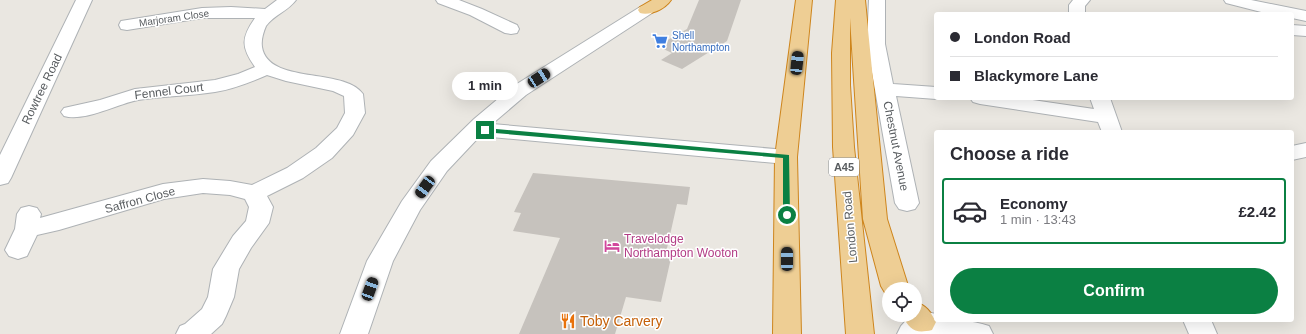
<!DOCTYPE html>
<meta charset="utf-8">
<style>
:root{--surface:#fff;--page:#f2f2f3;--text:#2b2b33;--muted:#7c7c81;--line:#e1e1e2;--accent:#0b8043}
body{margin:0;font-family:Helvetica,sans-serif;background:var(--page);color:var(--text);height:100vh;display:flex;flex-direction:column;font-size:15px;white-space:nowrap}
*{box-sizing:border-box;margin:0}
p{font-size:13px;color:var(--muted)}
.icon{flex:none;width:22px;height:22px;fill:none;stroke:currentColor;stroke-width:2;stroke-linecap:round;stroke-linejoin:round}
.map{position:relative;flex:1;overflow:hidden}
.details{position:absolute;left:934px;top:130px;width:360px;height:192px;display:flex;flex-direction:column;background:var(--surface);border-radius:4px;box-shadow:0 4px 16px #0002}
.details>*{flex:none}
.top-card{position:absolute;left:934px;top:12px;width:360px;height:88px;border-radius:4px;box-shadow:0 4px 16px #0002;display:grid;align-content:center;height:88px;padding:0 16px;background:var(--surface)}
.buttons{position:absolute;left:882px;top:282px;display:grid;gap:8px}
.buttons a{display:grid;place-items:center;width:40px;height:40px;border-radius:50%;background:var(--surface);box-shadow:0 4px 16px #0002;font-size:20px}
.end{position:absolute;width:18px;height:18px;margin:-9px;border:5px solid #0b8043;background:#fff;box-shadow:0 0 0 2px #fff}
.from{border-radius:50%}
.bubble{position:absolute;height:28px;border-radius:14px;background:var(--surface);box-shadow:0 4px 16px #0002;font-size:13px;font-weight:700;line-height:28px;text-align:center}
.car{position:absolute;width:12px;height:24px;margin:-12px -6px;border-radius:5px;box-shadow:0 0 3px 1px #0007;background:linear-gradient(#222 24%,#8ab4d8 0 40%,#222 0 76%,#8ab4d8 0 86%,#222 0)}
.top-card b{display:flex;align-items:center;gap:14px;height:38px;font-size:15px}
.top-card b+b{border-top:1px solid var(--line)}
.top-card i{width:10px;height:10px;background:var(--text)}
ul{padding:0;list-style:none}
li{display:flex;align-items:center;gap:12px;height:66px;margin:0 8px 6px;padding:0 8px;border:2px solid transparent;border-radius:4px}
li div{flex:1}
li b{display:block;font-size:15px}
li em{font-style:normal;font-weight:700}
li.selected{border-color:var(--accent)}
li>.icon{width:36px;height:36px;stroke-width:1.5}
h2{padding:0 16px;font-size:18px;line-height:48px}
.primary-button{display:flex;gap:8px;margin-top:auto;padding:8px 16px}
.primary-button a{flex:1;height:46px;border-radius:24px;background:var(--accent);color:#fff;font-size:16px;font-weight:700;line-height:46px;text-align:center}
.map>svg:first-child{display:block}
.building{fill:#c6c2bd}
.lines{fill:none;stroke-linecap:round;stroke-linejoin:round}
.minor-casing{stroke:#aeb2b5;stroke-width:2}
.highway-casing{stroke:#ce851c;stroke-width:2}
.minor{fill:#fff;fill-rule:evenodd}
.highway{fill:#eece94;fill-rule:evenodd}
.route{fill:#0b8043}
.labels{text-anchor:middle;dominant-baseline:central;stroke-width:3;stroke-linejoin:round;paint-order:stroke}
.far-street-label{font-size:10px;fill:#595d60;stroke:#fff}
.far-shop-label{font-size:10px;fill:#366cbe;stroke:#fff;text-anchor:start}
.shield{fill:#fff;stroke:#8b8e90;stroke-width:1}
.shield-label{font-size:11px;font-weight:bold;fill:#595d60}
.street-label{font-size:12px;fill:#595d60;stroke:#fff}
.hotel-label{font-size:12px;fill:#b23c85;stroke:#fff;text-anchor:start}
.near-food-label{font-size:14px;fill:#c56008;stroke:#fff;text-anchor:start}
</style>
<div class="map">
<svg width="1306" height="334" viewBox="0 0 1306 334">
<rect width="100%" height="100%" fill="#eae7e1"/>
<path class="building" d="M699,0H741L727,41L682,69L661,60L672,53L657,46L687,29Z
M533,173L690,187L687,205L677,204L665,257L671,258L661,302L626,297L615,334H519L560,238L513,231L521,213L514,212Z"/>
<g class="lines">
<defs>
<path id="minor" d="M76,0H92L11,178L8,183L0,185V155Z
M277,0H296C288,11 274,15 266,26C263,33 261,40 262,47C268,85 344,67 363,94L365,113L353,135L332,158L303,178L267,196L273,207L269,223L251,248L239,269L234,297L226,316L222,324L211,334H176L180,326L185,324L202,309L208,297L213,269L233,236L246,221L249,207L245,199L230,195L203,193L164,199L59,230L37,235L27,256L18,259L9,256L5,250L15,229L17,214L21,208L29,206L37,208L41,214L40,218L163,184L203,179L230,181L252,185L287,168L316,148L337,128L345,113L344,96L333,91L286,81L267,75C251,82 233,89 215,92C189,96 163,96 138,100C117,104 85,122 64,116L61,112L64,108L100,100L135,89L215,80L238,74L255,67C241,47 241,38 255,18H202L127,30L121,29L119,25L121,21L202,8L231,7L265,9Z
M436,0H459L482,9L517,25L519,29L517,33L511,34L505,33L470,15L438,3Z
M869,0H885V44L893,84L936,87V98H939L936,99L896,96L919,203L915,209L907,211L899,209L895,203L867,44Z
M1073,0H1090L1085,6V14H1069V5Z
M1224,0H1251L1306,11V21L1292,18V14H1269L1226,3Z
M646,5L652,7L654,10L652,13L526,95L492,124L786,150L794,152L797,157L794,162L786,164L480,136L447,171L420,210L393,261L368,334H340L367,261L402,201L431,161L474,119L512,87L640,7Z
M1292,25L1306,26V36L1292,35Z
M970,98H1019L1094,109L1090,98H1110L1122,132H1102L1098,122L980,104L973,102Z
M1306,143V157L1292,160V146Z
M922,311L936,314V320C955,320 971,320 989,326L993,334H897L901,326L911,315H915V313Z
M1183,320H1211L1217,334H1189Z"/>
<path id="highway" d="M652,0H671C665,9 650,16 640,13L638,10L640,7Z
M796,0H812L797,157L801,334H773L775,157Z
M836,0H865L887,219L909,289H889V297L887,296L881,286L863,219L850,18V85L854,147L874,334H846L833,147L832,53Z
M915,302C927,306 930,311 936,322L932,330C915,334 910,330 902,315H915Z"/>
</defs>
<use href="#minor" class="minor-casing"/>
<use href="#highway" class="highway-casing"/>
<use href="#minor" class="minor"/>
<use href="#highway" class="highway"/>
</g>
<path class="route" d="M485,128L789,155L790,215L787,217L783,215V158L483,132L482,130Z"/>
<defs>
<symbol id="supermarket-bare" viewBox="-9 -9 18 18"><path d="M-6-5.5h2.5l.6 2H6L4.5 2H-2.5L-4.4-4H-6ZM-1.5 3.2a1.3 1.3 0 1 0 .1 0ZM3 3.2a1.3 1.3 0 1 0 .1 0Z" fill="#3f7fe0" stroke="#fff" stroke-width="2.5" paint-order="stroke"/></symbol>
<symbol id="hotel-bare" viewBox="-9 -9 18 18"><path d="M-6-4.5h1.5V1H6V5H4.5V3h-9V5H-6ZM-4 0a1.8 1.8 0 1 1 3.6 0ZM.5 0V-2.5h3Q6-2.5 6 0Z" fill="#d1479c" stroke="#fff" stroke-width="2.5" paint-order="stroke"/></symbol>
<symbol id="restaurant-bare" viewBox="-9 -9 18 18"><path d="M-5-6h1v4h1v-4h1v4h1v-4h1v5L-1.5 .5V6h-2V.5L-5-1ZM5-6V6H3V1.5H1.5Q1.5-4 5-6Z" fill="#e8710a" stroke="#fff" stroke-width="2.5" paint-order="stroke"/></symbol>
</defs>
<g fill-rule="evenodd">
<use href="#supermarket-bare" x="649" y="30" width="22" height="22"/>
<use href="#hotel-bare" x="601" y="235" width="22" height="22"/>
<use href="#restaurant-bare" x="557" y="310" width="22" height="22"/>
</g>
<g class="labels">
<g class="far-street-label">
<text transform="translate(174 18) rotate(-8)">Marjoram Close</text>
</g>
<g class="far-shop-label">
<text x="672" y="35">Shell<tspan x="672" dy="12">Northampton</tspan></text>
</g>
<rect class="shield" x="829" y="158" width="30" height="18" rx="3"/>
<g class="shield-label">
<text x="844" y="167">A45</text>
</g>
<g class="street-label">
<text transform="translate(42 89) rotate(-64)">Rowtree Road</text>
<text transform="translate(169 91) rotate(-7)">Fennel Court</text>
<text transform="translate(896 146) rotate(79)">Chestnut Avenue</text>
<text transform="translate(140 200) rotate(-15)">Saffron Close</text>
<text transform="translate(850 227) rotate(-95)">London Road</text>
</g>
<g class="hotel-label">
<text x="624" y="239">Travelodge<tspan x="624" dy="14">Northampton Wooton</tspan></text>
</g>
<g class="near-food-label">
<text x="580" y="321">Toby Carvery</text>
</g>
</g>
</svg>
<div class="buttons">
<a><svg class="icon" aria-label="locate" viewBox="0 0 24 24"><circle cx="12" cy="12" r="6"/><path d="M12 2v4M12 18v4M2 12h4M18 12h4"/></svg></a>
</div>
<i class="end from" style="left:787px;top:215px"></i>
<i class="end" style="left:485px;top:130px"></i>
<div class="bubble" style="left:452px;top:72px;width:66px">1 min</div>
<i class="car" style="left:797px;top:63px;rotate:6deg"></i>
<i class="car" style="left:539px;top:78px;rotate:57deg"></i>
<i class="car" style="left:425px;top:187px;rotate:216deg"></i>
<i class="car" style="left:787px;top:259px;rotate:0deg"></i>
<i class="car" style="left:370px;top:289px;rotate:20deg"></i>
<div class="top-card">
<b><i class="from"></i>London Road</b>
<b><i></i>Blackymore Lane</b>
</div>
<section class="details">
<h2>Choose a ride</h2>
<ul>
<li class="selected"><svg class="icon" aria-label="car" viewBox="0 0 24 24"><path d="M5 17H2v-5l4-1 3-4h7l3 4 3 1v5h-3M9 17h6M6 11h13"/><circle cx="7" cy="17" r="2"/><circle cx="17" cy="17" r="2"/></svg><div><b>Economy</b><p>1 min · 13:43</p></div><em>£2.42</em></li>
</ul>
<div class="primary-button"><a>Confirm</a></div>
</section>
</div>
